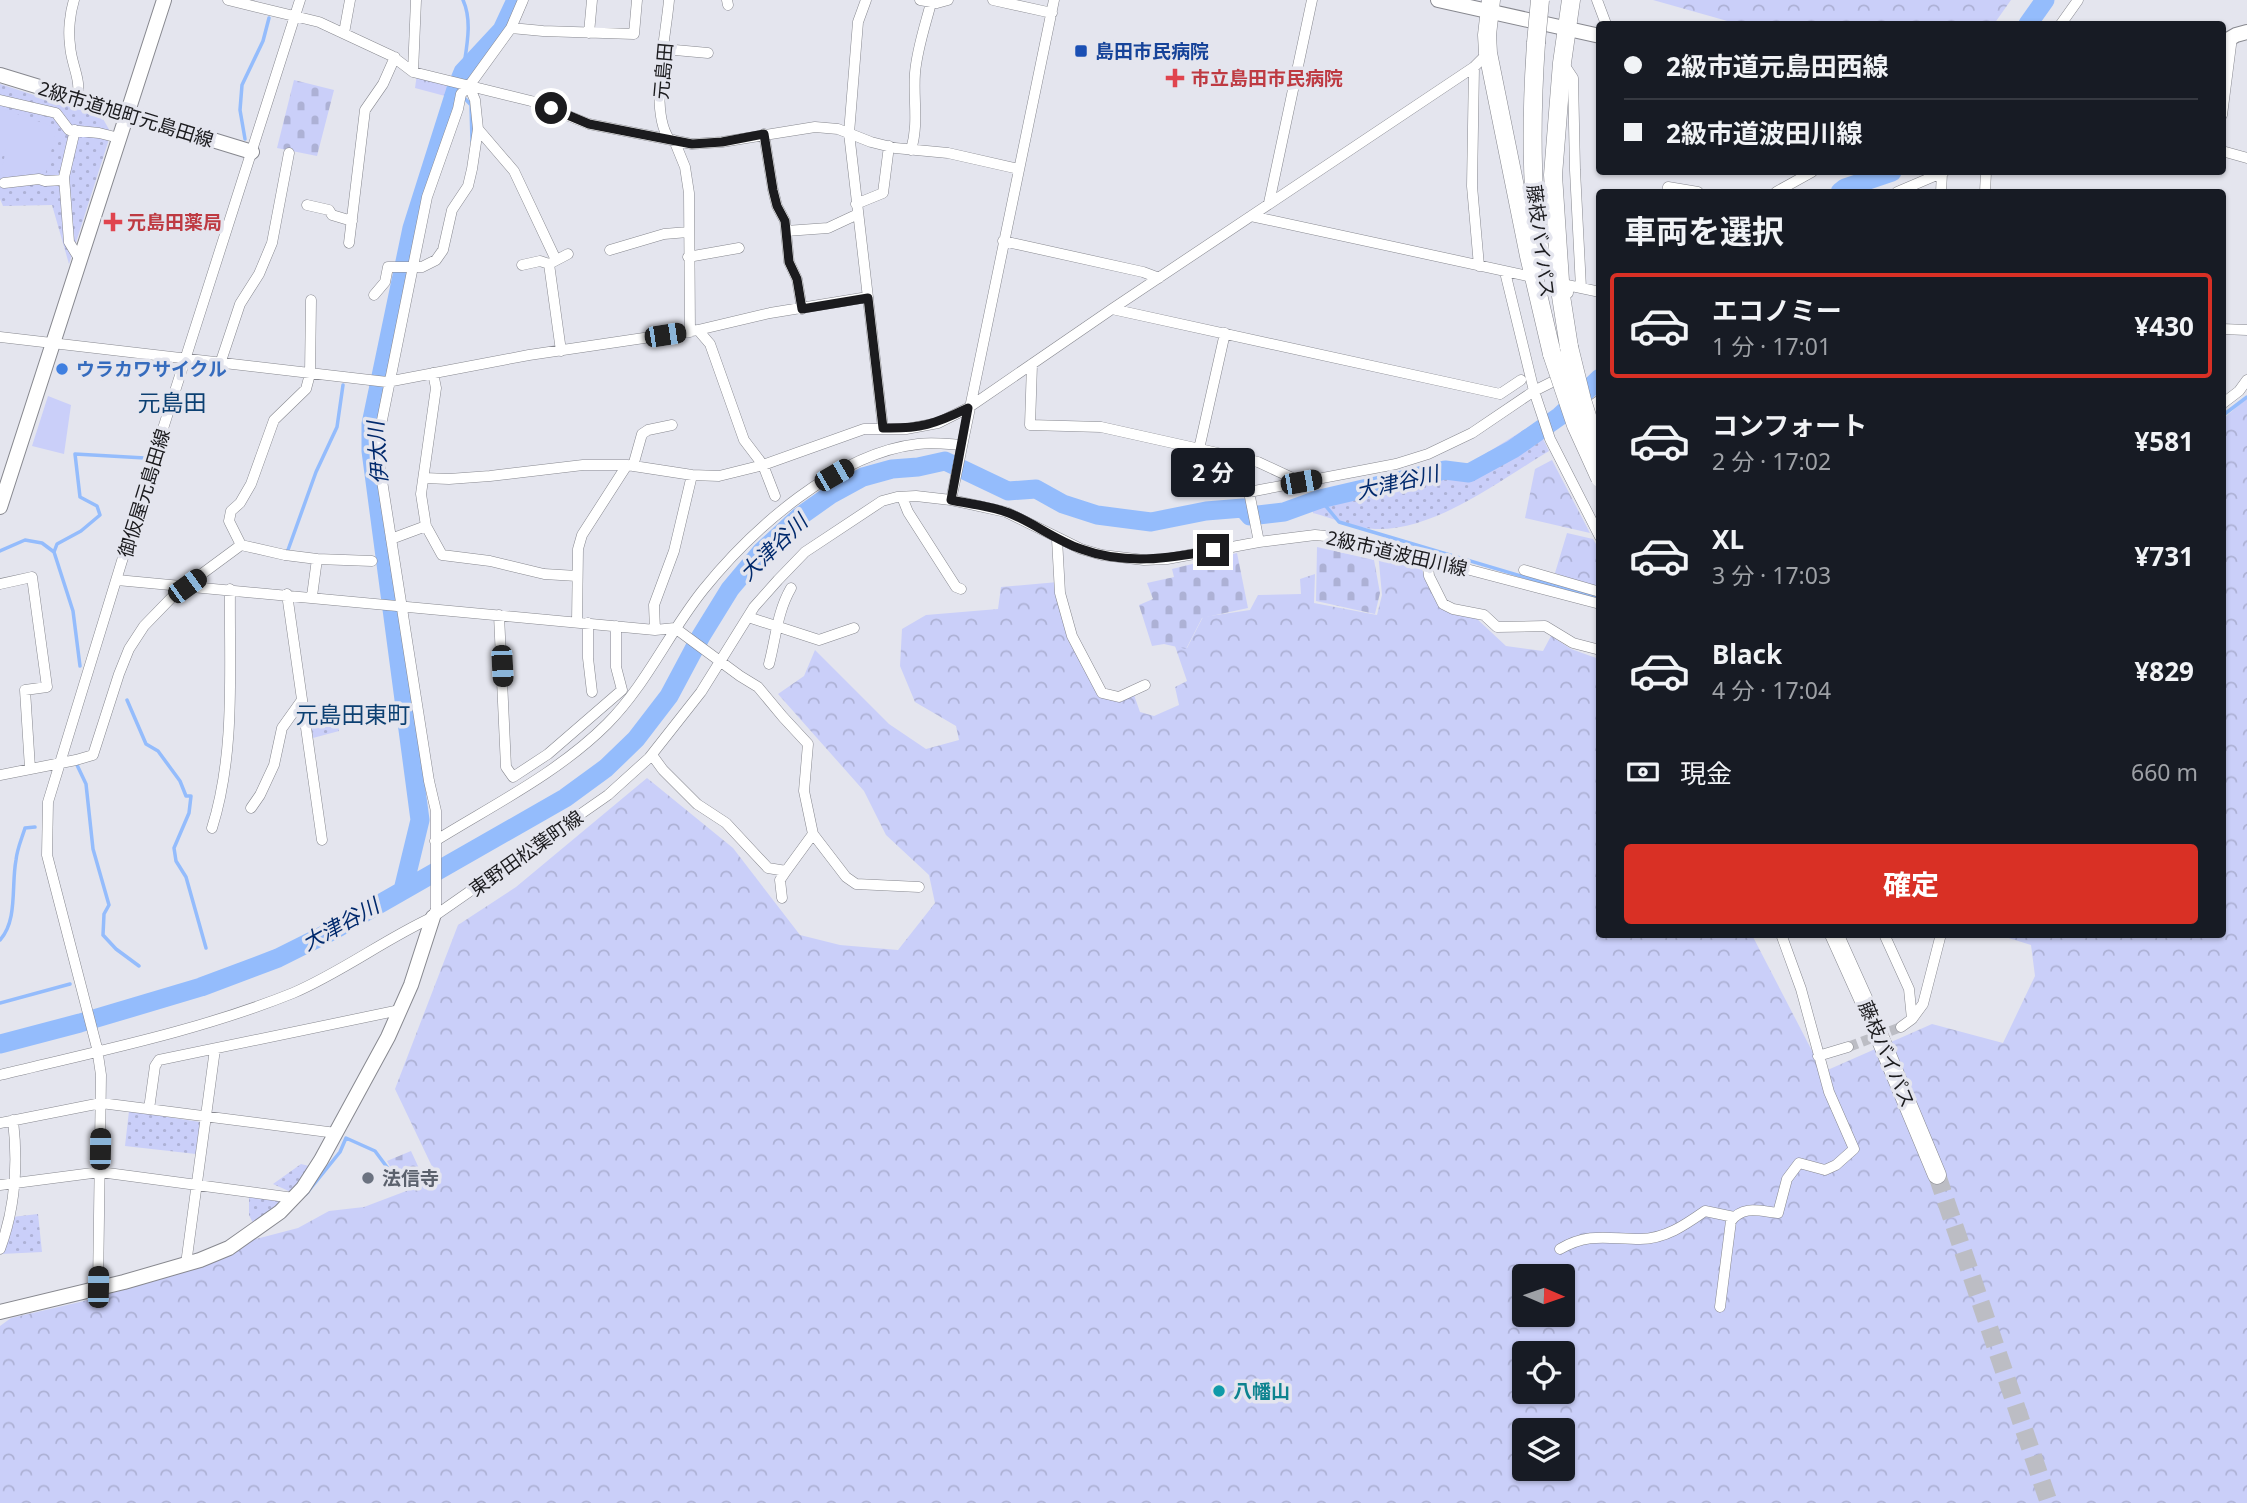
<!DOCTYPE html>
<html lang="ja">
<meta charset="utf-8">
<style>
:root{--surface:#171b24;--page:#242831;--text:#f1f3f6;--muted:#9ea1a6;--line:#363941;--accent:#d93025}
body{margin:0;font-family:"Noto Sans","Noto Sans JP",sans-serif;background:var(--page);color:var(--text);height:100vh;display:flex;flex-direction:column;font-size:26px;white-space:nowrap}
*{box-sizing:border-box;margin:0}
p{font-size:23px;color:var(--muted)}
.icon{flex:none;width:38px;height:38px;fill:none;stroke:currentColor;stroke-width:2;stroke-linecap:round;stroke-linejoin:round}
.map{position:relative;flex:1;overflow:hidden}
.sheet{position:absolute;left:1596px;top:189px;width:630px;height:749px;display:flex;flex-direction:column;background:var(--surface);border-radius:7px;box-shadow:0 2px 5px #0004}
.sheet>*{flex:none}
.guide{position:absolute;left:1596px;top:21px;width:630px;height:154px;border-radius:7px;box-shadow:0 2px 5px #0004;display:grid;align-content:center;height:154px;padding:0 28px;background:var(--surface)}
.needle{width:46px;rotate:92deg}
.tools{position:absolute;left:1512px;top:1264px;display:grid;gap:14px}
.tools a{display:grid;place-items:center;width:63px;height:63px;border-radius:7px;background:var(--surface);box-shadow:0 2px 5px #0004;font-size:35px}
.end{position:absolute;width:32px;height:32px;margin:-16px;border:9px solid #1b1b1e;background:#fff;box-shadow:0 0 0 4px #fff}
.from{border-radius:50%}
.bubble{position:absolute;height:49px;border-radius:7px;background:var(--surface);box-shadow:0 2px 5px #0004;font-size:23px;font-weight:700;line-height:49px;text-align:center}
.car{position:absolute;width:21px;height:42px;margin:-21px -10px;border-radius:9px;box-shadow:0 0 5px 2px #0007;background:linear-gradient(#222 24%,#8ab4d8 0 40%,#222 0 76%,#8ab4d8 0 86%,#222 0)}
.guide b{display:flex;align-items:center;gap:24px;height:66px;font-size:26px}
.guide b+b{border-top:2px solid var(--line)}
.guide i{width:18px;height:18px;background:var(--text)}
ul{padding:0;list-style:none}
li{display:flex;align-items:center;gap:21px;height:105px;margin:0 14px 10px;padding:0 14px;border:4px solid transparent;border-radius:7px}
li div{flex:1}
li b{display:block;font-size:26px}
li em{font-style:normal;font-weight:700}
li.selected{border-color:var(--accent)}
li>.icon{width:63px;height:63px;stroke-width:1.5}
h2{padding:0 28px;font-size:32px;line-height:84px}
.pay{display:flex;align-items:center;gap:18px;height:77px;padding:0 28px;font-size:26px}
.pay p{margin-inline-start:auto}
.cta{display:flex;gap:14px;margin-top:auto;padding:14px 28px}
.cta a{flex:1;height:80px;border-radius:7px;background:var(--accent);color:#fff;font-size:28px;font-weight:700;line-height:80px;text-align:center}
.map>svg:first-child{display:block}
.grass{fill:url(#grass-tufts)}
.forest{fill:url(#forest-crowns);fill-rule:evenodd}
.cemetery{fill:url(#cemetery-stones)}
.park{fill:url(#park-dots)}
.garden{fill:#cacff9}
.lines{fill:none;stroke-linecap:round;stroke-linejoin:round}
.stream{stroke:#94bcfc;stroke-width:3.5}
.river{stroke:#94bcfc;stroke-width:19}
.street-tunnel{stroke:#bcbdc4;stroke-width:10;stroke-dasharray:10 5;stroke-linecap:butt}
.highway-tunnel{stroke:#bcbdc4;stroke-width:18;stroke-dasharray:18 9;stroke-linecap:butt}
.street-casing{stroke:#87888f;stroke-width:11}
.secondary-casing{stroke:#87888f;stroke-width:16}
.highway-casing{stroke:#87888f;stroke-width:19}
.street{stroke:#fff;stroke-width:10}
.secondary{stroke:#fff;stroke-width:14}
.highway{stroke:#fff;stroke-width:18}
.highway-bridge-casing{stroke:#87888f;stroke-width:19;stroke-linecap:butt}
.highway-bridge{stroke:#fff;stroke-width:18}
.route{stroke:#1b1b1e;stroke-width:9}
.transit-dot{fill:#1a4fb4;stroke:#e4e5ee;stroke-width:2.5}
.health-dot{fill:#e0444e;stroke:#e4e5ee;stroke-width:2.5}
.shop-dot{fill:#3f7fe0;stroke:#e4e5ee;stroke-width:2.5}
.worship-dot{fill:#6b7280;stroke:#e4e5ee;stroke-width:2.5}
.culture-dot{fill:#0f9aa8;stroke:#e4e5ee;stroke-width:2.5}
.labels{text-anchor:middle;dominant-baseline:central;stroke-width:7;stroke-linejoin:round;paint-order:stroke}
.transit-label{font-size:19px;font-weight:bold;fill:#164399;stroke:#e4e5ee;text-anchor:start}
.street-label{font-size:19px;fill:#1b1b1e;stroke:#e4e5ee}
.health-label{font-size:19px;font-weight:bold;fill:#be3a42;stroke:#e4e5ee;text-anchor:start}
.shop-label{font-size:19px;font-weight:bold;fill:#366cbe;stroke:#e4e5ee;text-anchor:start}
.worship-label{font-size:19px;font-weight:bold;fill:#5b616d;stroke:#e4e5ee;text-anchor:start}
.culture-label{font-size:19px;font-weight:bold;fill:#0d838f;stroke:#e4e5ee;text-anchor:start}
.water-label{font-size:21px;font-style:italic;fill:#00296c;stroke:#e4e5ee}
.quarter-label{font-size:23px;fill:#0c4072;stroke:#e4e5ee}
</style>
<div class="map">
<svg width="2247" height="1503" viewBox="0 0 2247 1503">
<defs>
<pattern id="grass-tufts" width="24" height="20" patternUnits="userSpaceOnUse" patternTransform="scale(1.75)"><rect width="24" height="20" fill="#cacff9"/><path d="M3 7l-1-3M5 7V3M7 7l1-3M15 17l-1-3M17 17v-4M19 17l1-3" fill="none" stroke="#adb1d5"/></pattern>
<pattern id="forest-crowns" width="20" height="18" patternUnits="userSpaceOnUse" patternTransform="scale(1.75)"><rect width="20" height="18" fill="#cacff9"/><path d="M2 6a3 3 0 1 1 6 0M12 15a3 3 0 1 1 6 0" fill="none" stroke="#adb1d5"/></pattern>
<pattern id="cemetery-stones" width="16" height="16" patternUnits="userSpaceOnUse" patternTransform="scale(1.75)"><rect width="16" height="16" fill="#cacff9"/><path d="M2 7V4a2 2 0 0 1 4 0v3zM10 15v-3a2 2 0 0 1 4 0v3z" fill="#adb1d5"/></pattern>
<pattern id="park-dots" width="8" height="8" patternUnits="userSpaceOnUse" patternTransform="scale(1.75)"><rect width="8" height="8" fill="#cacff9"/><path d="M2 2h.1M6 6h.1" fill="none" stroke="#adb1d5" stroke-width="1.8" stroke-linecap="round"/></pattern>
</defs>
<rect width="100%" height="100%" fill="#e4e5ee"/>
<path class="grass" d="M417,74L450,83L445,96L415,88Z"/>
<path class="forest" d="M1653,0H2011L1994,24H1738Z
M2247,398V1503H0V1326L11,1318L80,1302L162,1279L252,1240L298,1228L329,1211L364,1207L438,1179L395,1089L458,925L516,887L647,778L733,848L800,935L840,945L898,950L935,903L929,875L886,835L864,791L778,694L804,676L815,650L889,724L926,749L959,740L956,726L915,702L900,666L902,629L926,615L998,609L1001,587L1058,582L1062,607L1100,695H1134L1140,712L1154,716L1179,705L1175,687L1187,681L1175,646L1187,648L1203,617L1250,610L1258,595L1301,594L1300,579L1315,574L1314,603L1377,615L1382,595L1378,552L1395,553L1425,560L1437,602L1476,618L1506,646L1543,651L1551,636L1571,649L1599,659L1600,934L1752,935L1823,1072L1932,1024L2003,1043L2035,976L2031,945L1999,935L2222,934V420ZM1524,1276H1563V1314H1524ZM1524,1353H1563V1391H1524ZM1524,1430H1563V1468H1524Z
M1552,460L1590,533L1525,518L1535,469Z
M1567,533L1593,539L1599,549V590L1555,573Z"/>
<path class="cemetery" d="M294,80L334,90L317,156L277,148Z
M1317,547L1374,560L1380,593L1375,614L1316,601Z
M1237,553L1248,608L1202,618L1186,649L1164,644L1152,646L1139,605L1153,599L1147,583L1174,577L1172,569Z
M411,1151L423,1177L401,1186L387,1161Z"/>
<path class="park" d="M0,84L102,117L111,133L69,264L52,205L3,206L0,199Z
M1535,423L1549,451C1499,481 1435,531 1375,529C1355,528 1332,518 1313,513V506L1405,489L1458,471Z
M337,702L339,731L313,738L308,705Z
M129,1111L200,1122L196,1154L125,1146Z
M301,1164L309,1166L301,1183L291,1192L273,1184Z
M249,1195L281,1199L274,1208L253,1223L249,1215Z
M38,1214L42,1252L1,1254L12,1217Z"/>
<path class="garden" d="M0,108L57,128L45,176L0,178L6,149L0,146Z
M48,396L71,405L64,454L32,446Z"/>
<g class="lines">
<path class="stream" d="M463,72C466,49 473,22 463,0
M456,89L471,105L472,141
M245,139L240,110L242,85L263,41L269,18
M2222,416L2247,397
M1320,499L1339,522L1548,584L1600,597
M288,550L316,472L337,427L343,385
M0,551L25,540L42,543L54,552L73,611L80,666
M54,552L57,544L81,531L100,515L97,506L80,497L75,454L145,458
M127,700L146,744L158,751L180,781L186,796H191L189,813L174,848L176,861L186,877L206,948
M77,765L86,784L93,849L109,905L104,914L103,935L116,949L139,966
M0,940C18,920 11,886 16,860C17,849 22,838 25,828L35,827
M0,1003L70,984
M306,1194L340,1152L346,1138L375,1151L401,1186"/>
<path class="river" d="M2028,24L2045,0
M1840,192L1845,188L1892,172
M403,890L420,820L371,451V424L412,228L456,89L463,72L502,30L516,0
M0,1044L80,1023L201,987L278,958L334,930L565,798L606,768L636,739L669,696L701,636L730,589L761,552L799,517L830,495L863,477L892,469L918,467L945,461L1008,491L1036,489L1063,504L1097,515L1151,522L1206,511L1243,508L1250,516L1284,512L1320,499L1445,470L1469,473L1513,449L1560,416L1600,378"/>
<path class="street-tunnel" d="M1848,1047L1901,1027"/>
<path class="highway-tunnel" d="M1937,1175L2049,1503"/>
<defs>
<path id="street" d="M74,0C70,13 68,31 70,45C71,65 82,79 77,99
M228,0L319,22L392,56L413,72L531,101L589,124L692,144L722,142L815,127L838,129L871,142L895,148L948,153L1019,169
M727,0L728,5
M866,0L858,22L849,133L883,428
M920,0L937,3L948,0
M993,0L1052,13
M1597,0L1606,24
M2061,24L2078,0
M511,28L543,31L634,34L637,0
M344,33L350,0
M589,33L592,0
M664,49L708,53
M1563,63L1573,78L1575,170L1581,288
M1474,67L1472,186L1479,266
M413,72L416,0
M0,100L56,113L69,130L99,133L115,137
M2222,115L2232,37
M478,129L514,171L556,260
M75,130L64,177L69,242L77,255
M764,134L773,190L777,206L785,221L789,262L797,279L802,309
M669,139C649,110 666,36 669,0
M674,140L685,167L689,193L690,332
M911,150C919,123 913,100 915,73C917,49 925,26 931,3
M2222,151L2247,158
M4,183L39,179L45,181L64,180
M1667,192L1668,187L1698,192
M1776,192L1812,172
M1897,192L1944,172
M1941,192L1942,173
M1985,192L1986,172
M1269,203L1312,0
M856,204L883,193L889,146
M307,205L329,210L332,215L352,221
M1251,216L1528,276
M786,231L828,228L858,214
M1003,241L1143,272L1159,278
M349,243L365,110L383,84L395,57
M610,250L664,234L688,232
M688,257L739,248
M522,265L540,261L549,264
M1505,272L1534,391L1550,439L1600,537
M1568,293L1567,285L1600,292
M374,295L385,282L388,267H422L436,260L443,250L452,210L468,186L472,169L478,129L475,100L469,86
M311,300L310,374L306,389L274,420L251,484L240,503L231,511L229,521L241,545L285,555L317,559L312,596
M1112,309L1500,394L1521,380
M2222,329L2247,330
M698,330L710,344L744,440L763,465L775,496
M0,337L387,382L529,355L698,330L770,313L868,297
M561,351L549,264L568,254
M220,364L240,304L259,274L272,243L289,153
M1032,364L1030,425L1101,427L1258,462L1301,482
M433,373L436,388L421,494L426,526L442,555L490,561L544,574L577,576
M1600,400L1593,405L1600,425
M2222,404L2239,391L2247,380
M1199,449L1225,333
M633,466L642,434L648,430L672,425
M424,478L449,479L490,476L583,465H627L692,475L719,476L763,465L864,429H906L938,423L968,408L1112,309L1474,67L1488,53
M902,497L908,512L956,587L961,589
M951,500L1054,0
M391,539L426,526
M1057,539L1060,593L1072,636L1102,693L1119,697L1145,685
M1259,542L1249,492L1396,464L1428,454L1472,433L1534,391L1554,381L1561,374
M1427,558L1429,576L1443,604L1453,609L1484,615L1497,627L1545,626L1573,643L1600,650
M317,559L372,561
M1524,570L1600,592
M117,580L655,630L675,628L740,676L758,687L783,717L808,744L804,791L813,834L846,877L856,884L919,887
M0,584L32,577L47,687L25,690L30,768
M287,594L322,840
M499,615L506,767L513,777L548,754L622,690L616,667V626
M748,617L819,640L854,628
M577,622L578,549L582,535L627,465
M588,623V658L592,692
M655,630L654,605L674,551L692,475
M769,664C776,638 777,612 791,588
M652,755L663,770L697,804L726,823L768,868L786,871L813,834
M0,775L76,760L93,755L119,674L129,649L144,626L176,593L241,545
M251,808L260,795L274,765L282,728L302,700
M212,828C236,752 229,668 230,589
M435,841C493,805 558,773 607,724C646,685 668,634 703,590C752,529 837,453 918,444C933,442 947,444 961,445
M782,898L780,880L786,871
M433,917L436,909V811L429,781L380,468L379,435L427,197L458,109L461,94L469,86L511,28L523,0
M1884,934L1909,989L1912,1019L1901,1027
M1912,1019L1923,1004L1941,934
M1818,1056L1848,1047
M0,1075C98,1051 199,1031 293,993C342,972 385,939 433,917L608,795L649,758L701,692L754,607L778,580L805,552L882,501L897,497L916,496L951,500L979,506L1006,512L1081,549L1102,555L1144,560L1167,559L1259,542L1315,535L1348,538L1600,604
M149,1109L155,1066L159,1060L400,1010
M0,1123L101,1103L336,1133
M0,1185L100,1172L294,1198
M0,1249C15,1209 18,1163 13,1120
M1560,1249C1589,1232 1609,1239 1640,1239C1665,1239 1685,1225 1705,1211L1734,1217
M186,1264L215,1049
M98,1287L101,1075L97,1048L47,855L48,802L152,463L300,0
M1720,1307L1731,1221C1743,1205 1759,1211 1778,1213L1787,1179L1799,1163L1825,1170L1836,1165L1854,1149L1829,1092L1801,989L1781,934"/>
<path id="secondary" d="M1438,0L1600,36
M2222,43L2236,35L2247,32
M0,75L252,152
M0,507L164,0
M0,1312L124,1282L200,1260L229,1248L280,1212L303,1188L321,1160L388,1037L411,985L433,917"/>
<path id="highway" d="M1491,0L1487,35L1488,53L1529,256L1552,354
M1536,43C1531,116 1530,188 1541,260
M1569,347L1561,296L1553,175L1562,63L1571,0
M1834,934L1870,1014L1937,1175"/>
</defs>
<use href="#street" class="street-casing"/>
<use href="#secondary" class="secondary-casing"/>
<use href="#highway" class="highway-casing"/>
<use href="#street" class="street"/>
<use href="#secondary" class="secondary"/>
<use href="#highway" class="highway"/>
<defs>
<path id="highway-bridge" d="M1536,43L1540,0
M1569,347L1582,400L1596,445
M1552,354L1576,425L1600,478"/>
</defs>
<use href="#highway-bridge" class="highway-bridge-casing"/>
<use href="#highway-bridge" class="highway-bridge"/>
</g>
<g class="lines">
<path class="route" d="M551,108L589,124L692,144L722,142L764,134L773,190L777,206L785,221L789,262L797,279L802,309L868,298L883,428C920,429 935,424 968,408L951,500C970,504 991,506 1009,513C1034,523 1055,540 1081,549C1125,565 1168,559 1213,550"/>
</g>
<rect class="transit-dot" x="1074" y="44" width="14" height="14" rx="3.5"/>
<g class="health-dot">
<path d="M1171.5 67.5h7v7h7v7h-7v7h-7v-7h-7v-7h7z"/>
<path d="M109.5 211.5h7v7h7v7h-7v7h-7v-7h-7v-7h7z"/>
</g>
<circle class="shop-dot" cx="62" cy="369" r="7"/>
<circle class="worship-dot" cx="368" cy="1178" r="7"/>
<circle class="culture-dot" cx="1219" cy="1391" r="7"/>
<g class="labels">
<g class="transit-label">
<text x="1095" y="51">島田市民病院</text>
</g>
<g class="street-label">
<text transform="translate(663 71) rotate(-85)">元島田</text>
<text transform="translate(126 114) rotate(17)">2級市道旭町元島田線</text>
<text transform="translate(1541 241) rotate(83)">藤枝バイパス</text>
<text transform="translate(144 493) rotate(-73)">御仮屋元島田線</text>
<text transform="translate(1397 553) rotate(13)">2級市道波田川線</text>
<text transform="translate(526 853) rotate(-35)">東野田松葉町線</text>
<text transform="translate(1887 1054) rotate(67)">藤枝バイパス</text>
</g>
<g class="health-label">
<text x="1191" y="78">市立島田市民病院</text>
<text x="127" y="222">元島田薬局</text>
</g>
<g class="shop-label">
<text x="76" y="369">ウラカワサイクル</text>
</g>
<g class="worship-label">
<text x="382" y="1178">法信寺</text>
</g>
<g class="culture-label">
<text x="1233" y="1391">八幡山</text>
</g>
<g class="water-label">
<text transform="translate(377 453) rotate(-94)">伊太川</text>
<text transform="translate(1397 482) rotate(-13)">大津谷川</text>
<text transform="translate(773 547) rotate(-44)">大津谷川</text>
<text transform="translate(340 924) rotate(-29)">大津谷川</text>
</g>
<g class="quarter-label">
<text x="172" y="402">元島田</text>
<text x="353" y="714">元島田東町</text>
</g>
</g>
</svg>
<div class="tools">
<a><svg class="needle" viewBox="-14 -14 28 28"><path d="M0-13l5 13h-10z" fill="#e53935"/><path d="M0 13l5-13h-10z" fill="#9ea1a6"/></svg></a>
<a><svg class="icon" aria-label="locate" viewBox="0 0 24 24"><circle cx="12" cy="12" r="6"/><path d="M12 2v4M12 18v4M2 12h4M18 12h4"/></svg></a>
<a><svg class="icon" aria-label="layers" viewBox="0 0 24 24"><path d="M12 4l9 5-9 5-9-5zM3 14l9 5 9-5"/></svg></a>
</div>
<i class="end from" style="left:551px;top:108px"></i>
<i class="end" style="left:1213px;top:550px"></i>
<div class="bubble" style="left:1171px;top:448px;width:84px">2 分</div>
<i class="car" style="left:665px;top:335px;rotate:81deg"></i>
<i class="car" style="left:834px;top:475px;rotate:60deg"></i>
<i class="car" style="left:1301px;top:482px;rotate:80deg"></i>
<i class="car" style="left:187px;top:586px;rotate:54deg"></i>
<i class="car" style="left:502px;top:666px;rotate:177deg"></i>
<i class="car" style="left:100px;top:1149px;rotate:1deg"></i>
<i class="car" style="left:98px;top:1287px;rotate:1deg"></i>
<div class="guide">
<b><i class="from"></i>2級市道元島田西線</b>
<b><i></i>2級市道波田川線</b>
</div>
<section class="sheet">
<h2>車両を選択</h2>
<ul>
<li class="selected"><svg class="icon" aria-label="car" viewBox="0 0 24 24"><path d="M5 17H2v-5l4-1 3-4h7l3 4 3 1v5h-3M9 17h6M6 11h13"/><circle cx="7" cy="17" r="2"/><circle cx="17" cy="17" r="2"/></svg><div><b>エコノミー</b><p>1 分 · 17:01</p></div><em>¥430</em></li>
<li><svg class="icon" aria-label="car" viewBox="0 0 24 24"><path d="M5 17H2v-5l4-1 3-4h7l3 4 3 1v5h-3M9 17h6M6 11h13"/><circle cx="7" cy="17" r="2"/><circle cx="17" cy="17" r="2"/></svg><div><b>コンフォート</b><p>2 分 · 17:02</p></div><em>¥581</em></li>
<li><svg class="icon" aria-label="car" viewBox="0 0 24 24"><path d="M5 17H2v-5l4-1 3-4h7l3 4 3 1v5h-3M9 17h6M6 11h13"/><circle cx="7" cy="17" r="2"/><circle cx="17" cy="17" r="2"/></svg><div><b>XL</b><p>3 分 · 17:03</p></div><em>¥731</em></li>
<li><svg class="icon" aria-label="car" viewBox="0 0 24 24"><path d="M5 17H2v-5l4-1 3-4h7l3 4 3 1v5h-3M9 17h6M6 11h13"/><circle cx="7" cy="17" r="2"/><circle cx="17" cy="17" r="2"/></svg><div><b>Black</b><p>4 分 · 17:04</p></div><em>¥829</em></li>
</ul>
<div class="pay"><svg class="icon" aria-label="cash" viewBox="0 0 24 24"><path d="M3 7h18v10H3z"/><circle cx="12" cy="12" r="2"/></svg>現金<p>660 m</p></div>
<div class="cta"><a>確定</a></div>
</section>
</div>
